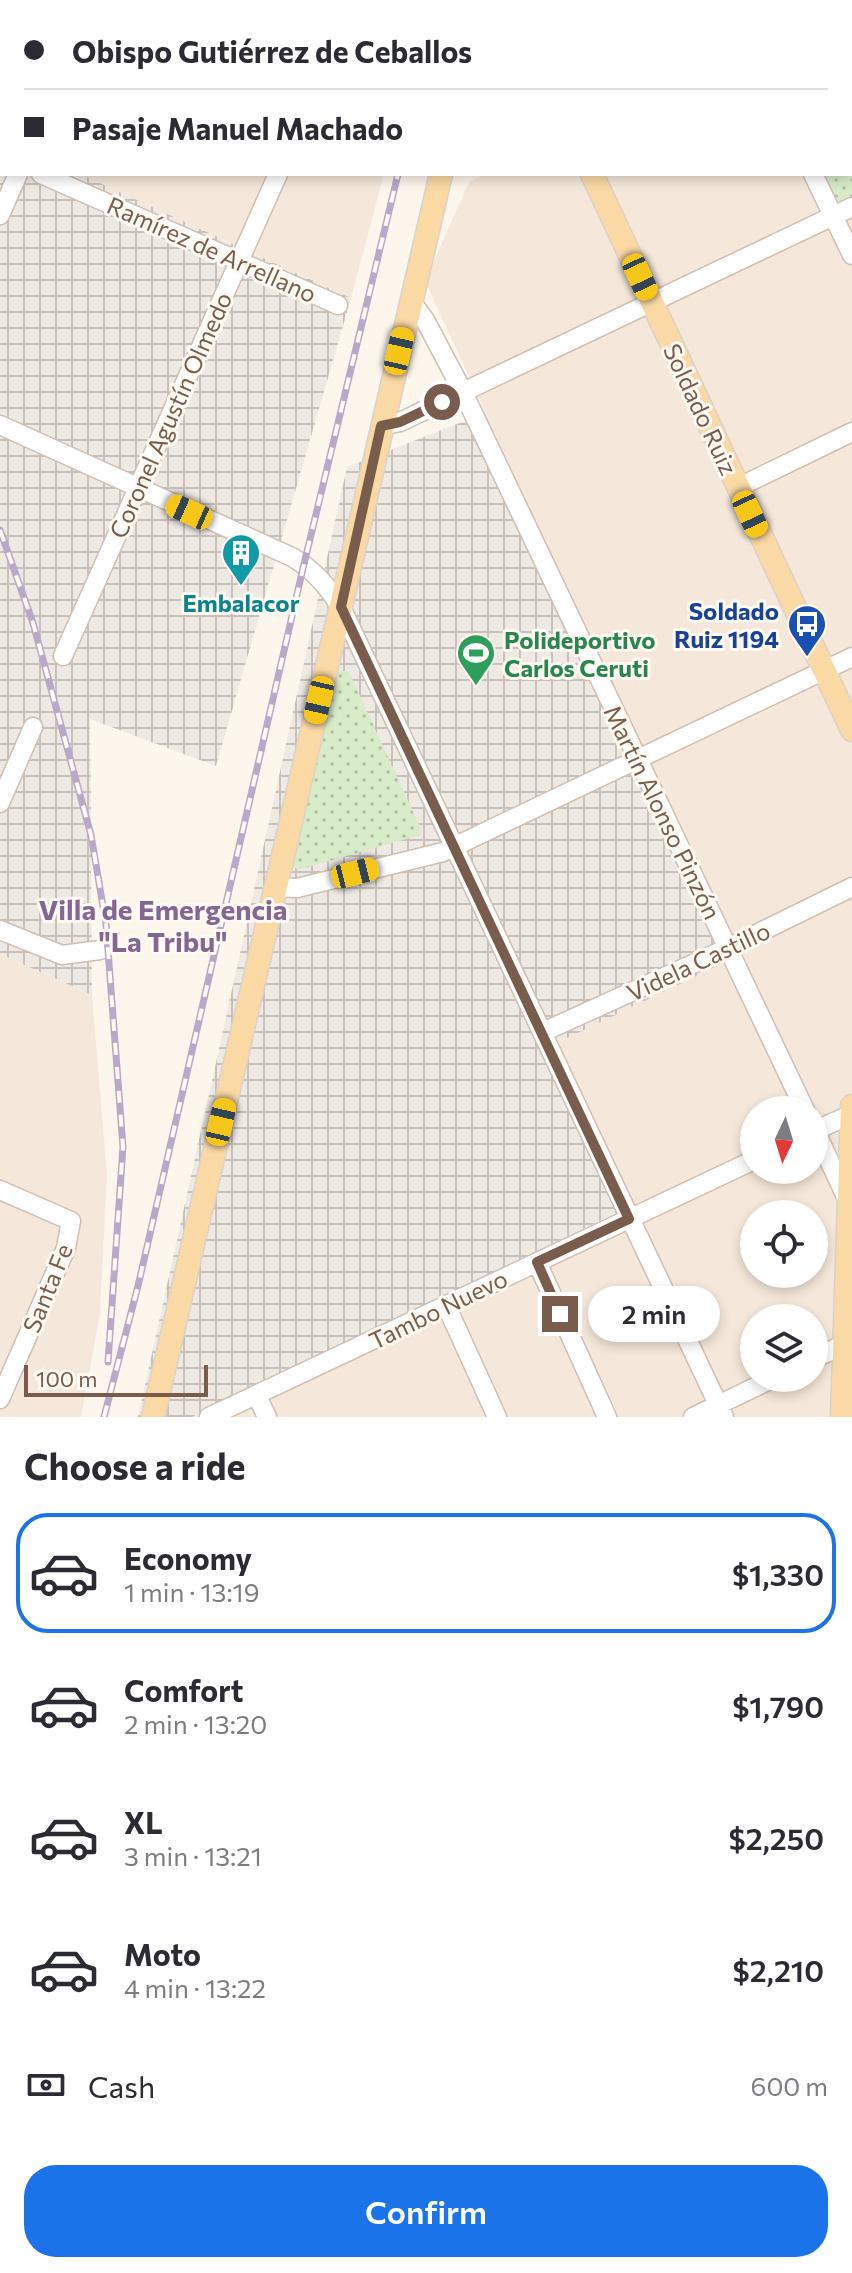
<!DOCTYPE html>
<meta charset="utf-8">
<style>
:root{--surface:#fff;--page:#f2f2f3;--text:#2b2b33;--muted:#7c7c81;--line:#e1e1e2;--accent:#1a73e8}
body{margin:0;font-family:Commissioner,sans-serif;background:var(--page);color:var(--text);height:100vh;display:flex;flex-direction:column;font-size:30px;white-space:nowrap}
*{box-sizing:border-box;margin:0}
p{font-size:26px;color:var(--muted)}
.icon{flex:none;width:44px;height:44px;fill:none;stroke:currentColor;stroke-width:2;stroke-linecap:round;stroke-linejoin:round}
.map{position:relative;height:1417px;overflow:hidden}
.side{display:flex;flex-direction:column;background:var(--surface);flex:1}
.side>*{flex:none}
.guide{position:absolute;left:0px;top:0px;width:852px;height:176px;box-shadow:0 4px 12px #0003;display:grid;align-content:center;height:176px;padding:0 24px;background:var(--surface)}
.needle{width:52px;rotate:184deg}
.controls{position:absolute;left:740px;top:1096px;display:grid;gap:16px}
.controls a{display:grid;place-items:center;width:88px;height:88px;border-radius:50%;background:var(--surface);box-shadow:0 4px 12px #0003;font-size:40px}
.scale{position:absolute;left:24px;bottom:20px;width:184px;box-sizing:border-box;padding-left:8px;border:4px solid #7a5c4d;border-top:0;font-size:22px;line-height:28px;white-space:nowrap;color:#7a5c4d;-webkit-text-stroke:6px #fffaf3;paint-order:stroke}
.end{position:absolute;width:36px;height:36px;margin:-18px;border:10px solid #7a5c4d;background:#fff;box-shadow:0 0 0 4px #fff}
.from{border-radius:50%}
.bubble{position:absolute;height:56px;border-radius:28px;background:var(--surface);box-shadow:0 4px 12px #0003;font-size:26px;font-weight:600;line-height:56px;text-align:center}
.car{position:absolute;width:24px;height:48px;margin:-24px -12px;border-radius:10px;box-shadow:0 0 6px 2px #0007;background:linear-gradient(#f5c518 24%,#345 0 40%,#f5c518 0 76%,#345 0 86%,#f5c518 0)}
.guide b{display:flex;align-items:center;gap:28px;height:76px;font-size:30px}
.guide b+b{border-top:2px solid var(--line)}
.guide i{width:20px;height:20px;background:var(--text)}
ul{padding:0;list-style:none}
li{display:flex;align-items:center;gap:24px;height:120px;margin:0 16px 12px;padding:0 8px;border:4px solid transparent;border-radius:32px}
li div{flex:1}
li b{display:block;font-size:30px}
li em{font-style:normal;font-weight:600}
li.current{border-color:var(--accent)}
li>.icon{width:72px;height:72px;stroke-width:1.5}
h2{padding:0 24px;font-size:36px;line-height:96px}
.pay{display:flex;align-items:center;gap:20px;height:88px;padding:0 24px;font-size:30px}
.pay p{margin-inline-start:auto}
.action{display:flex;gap:16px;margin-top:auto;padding:16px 24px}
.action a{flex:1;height:92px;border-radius:32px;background:var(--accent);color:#fff;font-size:32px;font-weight:600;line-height:92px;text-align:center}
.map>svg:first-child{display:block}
.residential{fill:#f5e8da;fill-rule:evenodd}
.industrial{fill:url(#industrial-grid)}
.park{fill:url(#park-dots)}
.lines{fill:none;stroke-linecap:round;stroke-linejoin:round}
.minor-casing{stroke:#d1beb0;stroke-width:21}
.major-casing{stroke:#dad1cd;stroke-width:25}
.minor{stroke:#fff;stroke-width:18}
.major{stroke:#fbd9a5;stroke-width:22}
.rail-casing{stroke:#b9a8c9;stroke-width:7}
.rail{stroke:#fffaf3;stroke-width:4;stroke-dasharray:12;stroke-linecap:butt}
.route{stroke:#7a5c4d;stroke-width:10}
.labels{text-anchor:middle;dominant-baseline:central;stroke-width:6;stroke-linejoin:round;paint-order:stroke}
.street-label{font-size:24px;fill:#7a5c4d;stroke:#fffaf3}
.culture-label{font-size:24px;font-weight:bold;fill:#0d838f;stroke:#fffaf3}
.transit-label{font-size:24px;font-weight:bold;fill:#164399;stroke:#fffaf3;text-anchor:end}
.leisure-label{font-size:24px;font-weight:bold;fill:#27864d;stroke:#fffaf3;text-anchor:start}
.quarter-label{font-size:28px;font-weight:bold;fill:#846695;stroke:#fffaf3}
</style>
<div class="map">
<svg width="852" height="1417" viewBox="0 0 852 1417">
<defs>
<pattern id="industrial-grid" width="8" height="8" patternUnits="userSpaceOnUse" patternTransform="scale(2)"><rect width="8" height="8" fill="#efe9e4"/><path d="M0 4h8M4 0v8" fill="none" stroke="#c7c0bb"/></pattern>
<pattern id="park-dots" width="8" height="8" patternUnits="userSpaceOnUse" patternTransform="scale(2)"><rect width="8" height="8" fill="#d8ecc9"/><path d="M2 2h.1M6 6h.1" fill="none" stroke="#b4c2a5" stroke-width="1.8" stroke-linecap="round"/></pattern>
</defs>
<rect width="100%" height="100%" fill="#fdf6ec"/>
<path class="residential" d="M0,0H424L2,2V138Z
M520,0H852V1417H192L635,1204L557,1043L735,957L425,281L469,182L485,174H850V2ZM754,1110H814V1170H754ZM754,1214H814V1274H754ZM754,1318H814V1378H754Z
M80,174H384L351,298Z
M0,954L92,995L107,1173L100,1314L81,1417H0Z"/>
<path class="industrial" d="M0,138L2,174H80L351,298L216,766L90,719L92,995L0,954Z
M485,413L736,957L557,1043L635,1204L192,1417H138L347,467Z"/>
<path class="park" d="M835,0H852V201L834,210L817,174H850V2H831Z
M339,670L349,672L421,829L420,835L298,870L293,867V863Z"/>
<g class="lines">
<defs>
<path id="minor" d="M251,0L255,2
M728,0L729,2
M92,2L93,0
M356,2L357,0
M0,155L2,156
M41,174L338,305
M813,174L852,255
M0,215L18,174
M411,301L425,320L463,392L805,1110
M0,425L292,557C314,570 327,586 341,607L724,1417
M381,426L400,422L852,207
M737,488L852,432
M63,656L278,174
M0,803L33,727
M276,887L297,888L443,852L852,657
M0,930L62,955L100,950
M543,1032L728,948L852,887
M814,1128L848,1201
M814,1131L852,1114
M0,1190L71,1221L66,1248L0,1399
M537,1262L607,1417
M446,1305L497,1417
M814,1359L852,1340
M257,1396L267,1417
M209,1417L754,1160
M693,1417L774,1378"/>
<path id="major" d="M509,0L510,2
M482,2V0
M800,2L804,0
M592,174L852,730
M153,1417L441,174
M842,1417L852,1106"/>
</defs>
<use href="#minor" class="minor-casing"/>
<use href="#major" class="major-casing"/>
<use href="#minor" class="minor"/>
<use href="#major" class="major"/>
<defs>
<path id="rail" d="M440,2V0
M0,530L33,623L91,835L106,924L123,1147L108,1362
M104,1417L138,1286L304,564L398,174"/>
</defs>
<use href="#rail" class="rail-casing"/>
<use href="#rail" class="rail"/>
</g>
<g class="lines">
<path class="route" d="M442,402L400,422L381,426L341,607L629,1219L537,1262L560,1314"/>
</g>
<defs>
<symbol id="building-pin" viewBox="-11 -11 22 30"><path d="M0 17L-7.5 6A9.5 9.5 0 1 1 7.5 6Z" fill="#0f9aa8" stroke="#fffaf3"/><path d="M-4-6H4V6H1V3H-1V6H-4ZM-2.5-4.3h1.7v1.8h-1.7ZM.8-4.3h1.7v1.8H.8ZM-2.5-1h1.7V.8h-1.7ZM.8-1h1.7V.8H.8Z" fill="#fff"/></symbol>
<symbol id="bus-pin" viewBox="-11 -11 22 30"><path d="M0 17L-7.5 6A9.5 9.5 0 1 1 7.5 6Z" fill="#1a4fb4" stroke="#fffaf3"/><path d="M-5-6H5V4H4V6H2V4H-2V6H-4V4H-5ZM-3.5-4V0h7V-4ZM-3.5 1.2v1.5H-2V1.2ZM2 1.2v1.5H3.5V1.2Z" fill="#fff"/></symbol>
<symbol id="stadium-pin" viewBox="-11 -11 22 30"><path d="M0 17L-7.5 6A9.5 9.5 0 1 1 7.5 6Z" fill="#2e9e5b" stroke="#fffaf3"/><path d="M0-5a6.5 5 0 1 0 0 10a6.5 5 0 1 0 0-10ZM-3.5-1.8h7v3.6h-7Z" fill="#fff"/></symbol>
</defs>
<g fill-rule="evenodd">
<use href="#building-pin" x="219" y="531" width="44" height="60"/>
<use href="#bus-pin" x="785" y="602" width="44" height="60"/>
<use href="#stadium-pin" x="454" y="631" width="44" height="60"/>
</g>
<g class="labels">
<g class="street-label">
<text transform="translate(212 249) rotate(24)">Ramírez de Arrellano</text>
<text transform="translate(701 409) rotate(65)">Soldado Ruiz</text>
<text transform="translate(170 415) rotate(-66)">Coronel Agustín Olmedo</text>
<text transform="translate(663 812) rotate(64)">Martín Alonso Pinzón</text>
<text transform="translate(698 961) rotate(-25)">Videla Castillo</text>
<text transform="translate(47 1288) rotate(-68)">Santa Fe</text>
<text transform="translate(438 1309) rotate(-26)">Tambo Nuevo</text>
</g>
<g class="culture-label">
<text x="241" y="602">Embalacor</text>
</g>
<g class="transit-label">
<text x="779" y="610">Soldado<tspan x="779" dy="28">Ruiz 1194</tspan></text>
</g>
<g class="leisure-label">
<text x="504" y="639">Polideportivo<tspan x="504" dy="28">Carlos Ceruti</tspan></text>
</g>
<g class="quarter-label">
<text x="163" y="909">Villa de Emergencia<tspan x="163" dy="32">"La Tribu"</tspan></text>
</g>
</g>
</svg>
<div class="controls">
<a><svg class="needle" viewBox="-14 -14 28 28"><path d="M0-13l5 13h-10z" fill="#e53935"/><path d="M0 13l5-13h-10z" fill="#7c7c81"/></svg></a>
<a><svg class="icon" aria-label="locate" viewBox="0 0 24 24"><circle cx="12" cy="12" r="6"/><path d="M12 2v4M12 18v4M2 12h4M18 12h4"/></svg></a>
<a><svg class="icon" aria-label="layers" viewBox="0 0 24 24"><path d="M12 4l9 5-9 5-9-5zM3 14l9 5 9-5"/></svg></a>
</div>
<div class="scale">100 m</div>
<i class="end from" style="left:442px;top:402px"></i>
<i class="end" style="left:560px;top:1314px"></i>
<div class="bubble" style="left:588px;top:1286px;width:132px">2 min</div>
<i class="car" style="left:640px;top:277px;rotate:155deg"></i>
<i class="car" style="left:399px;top:351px;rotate:13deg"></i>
<i class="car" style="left:189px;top:512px;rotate:294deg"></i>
<i class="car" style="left:750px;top:514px;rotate:155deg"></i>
<i class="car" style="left:319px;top:700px;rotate:193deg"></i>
<i class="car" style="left:355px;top:873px;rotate:76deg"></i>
<i class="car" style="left:221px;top:1122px;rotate:13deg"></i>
<div class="guide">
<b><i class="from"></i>Obispo Gutiérrez de Ceballos</b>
<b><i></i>Pasaje Manuel Machado</b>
</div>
</div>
<section class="side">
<h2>Choose a ride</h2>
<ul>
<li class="current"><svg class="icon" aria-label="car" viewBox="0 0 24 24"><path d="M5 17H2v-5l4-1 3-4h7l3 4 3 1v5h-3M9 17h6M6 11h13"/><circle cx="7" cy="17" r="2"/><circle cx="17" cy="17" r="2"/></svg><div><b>Economy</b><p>1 min · 13:19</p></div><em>$1,330</em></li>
<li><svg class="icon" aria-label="car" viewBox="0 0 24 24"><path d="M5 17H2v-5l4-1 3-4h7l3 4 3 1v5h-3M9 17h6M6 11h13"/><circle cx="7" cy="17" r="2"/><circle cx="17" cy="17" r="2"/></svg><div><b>Comfort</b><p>2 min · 13:20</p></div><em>$1,790</em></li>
<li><svg class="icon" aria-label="car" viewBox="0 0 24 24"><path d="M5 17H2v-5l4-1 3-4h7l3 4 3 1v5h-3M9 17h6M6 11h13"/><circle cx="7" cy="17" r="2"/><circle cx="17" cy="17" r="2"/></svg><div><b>XL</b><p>3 min · 13:21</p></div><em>$2,250</em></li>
<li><svg class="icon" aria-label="car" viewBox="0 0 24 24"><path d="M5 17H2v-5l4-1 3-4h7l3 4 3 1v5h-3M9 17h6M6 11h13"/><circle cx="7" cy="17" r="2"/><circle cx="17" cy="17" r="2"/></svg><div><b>Moto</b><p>4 min · 13:22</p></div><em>$2,210</em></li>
</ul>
<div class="pay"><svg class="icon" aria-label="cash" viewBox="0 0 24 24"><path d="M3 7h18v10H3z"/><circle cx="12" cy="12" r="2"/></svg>Cash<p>600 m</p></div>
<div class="action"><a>Confirm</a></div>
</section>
